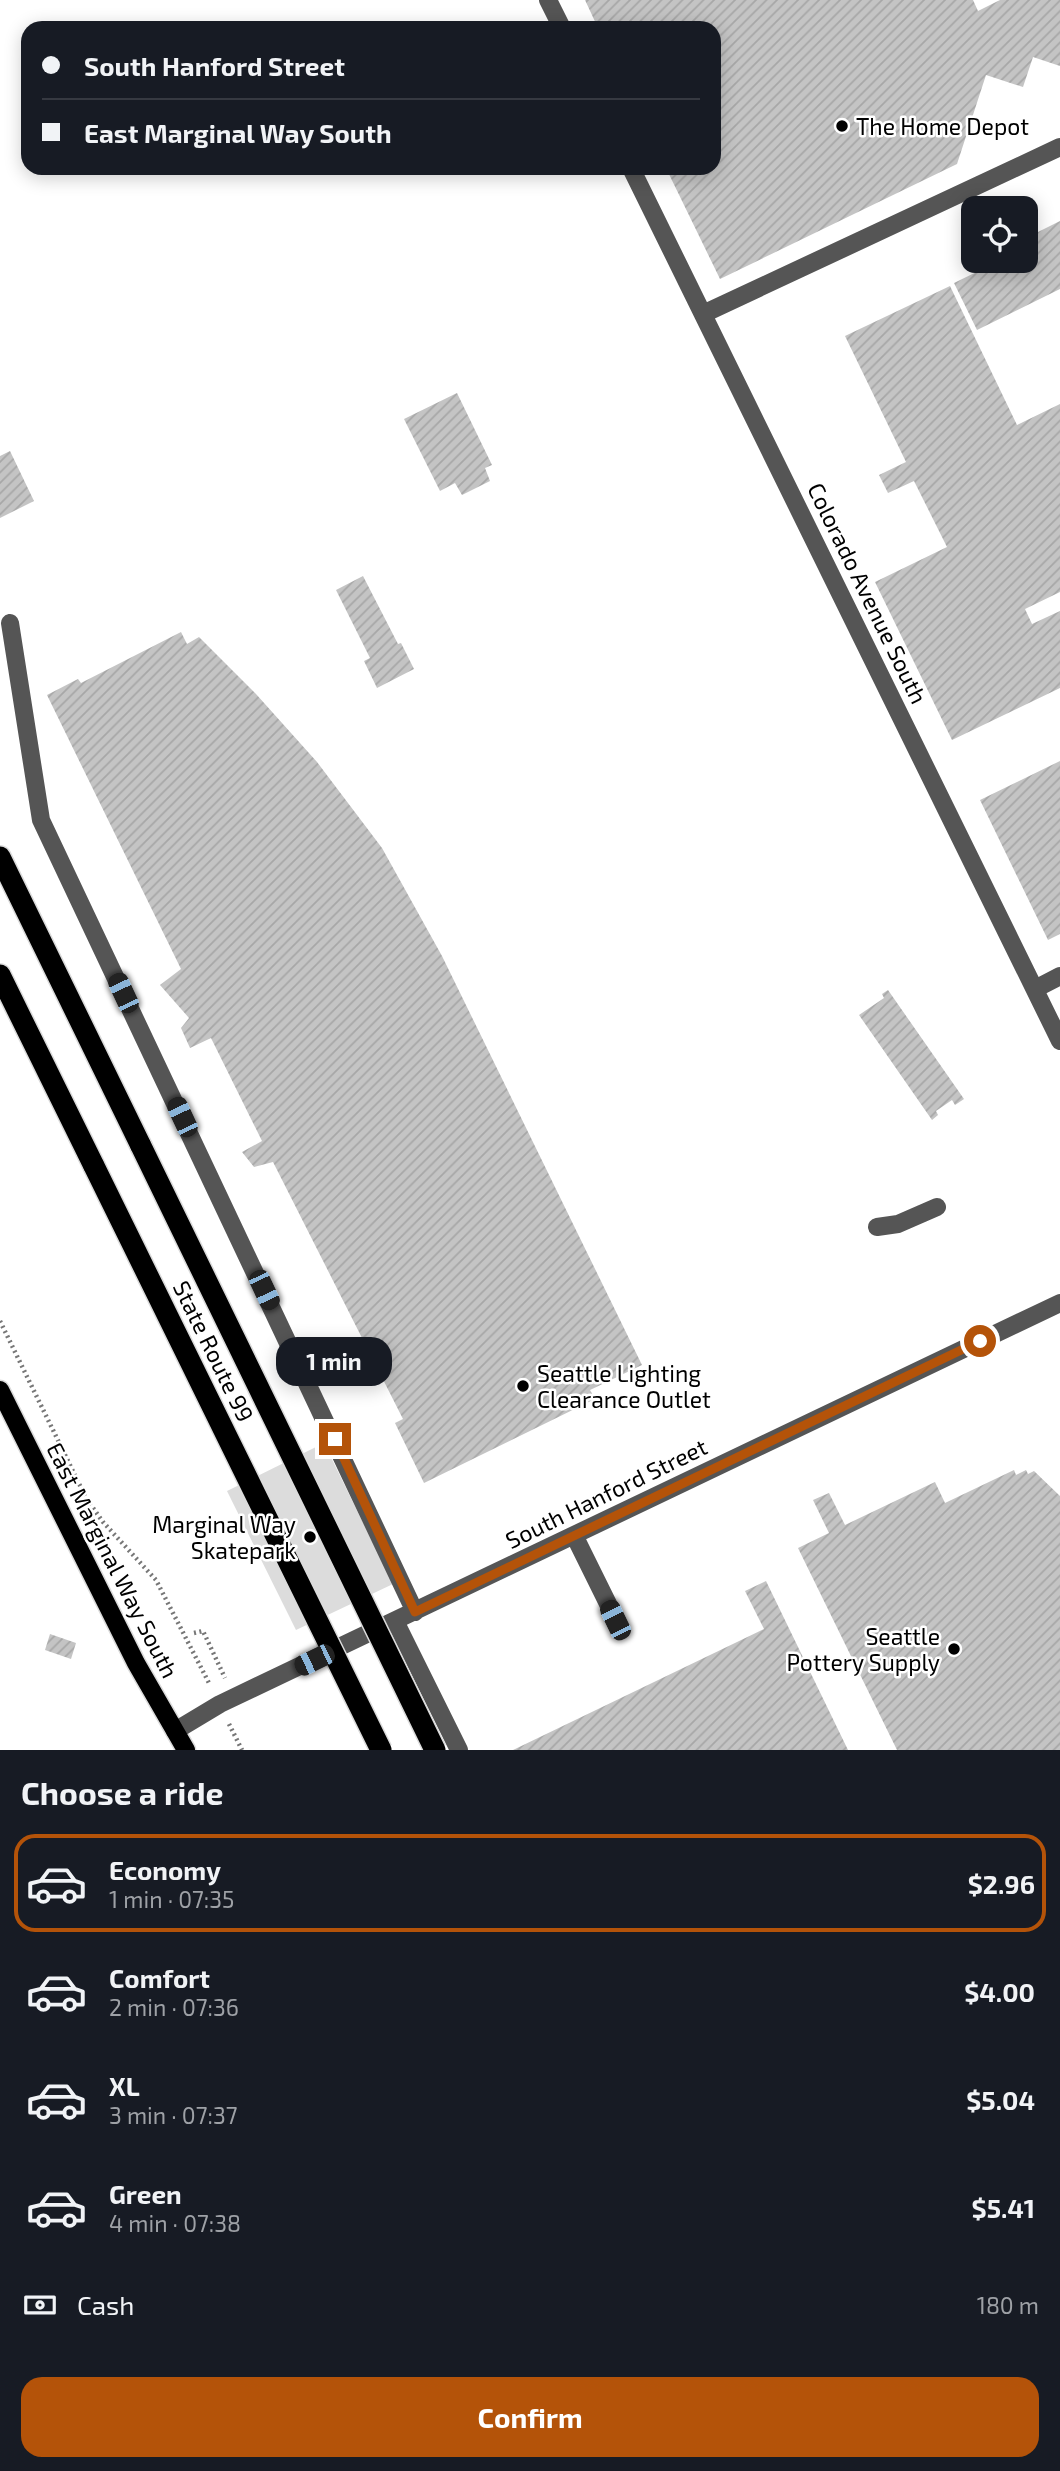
<!DOCTYPE html>
<meta charset="utf-8">
<style>
:root{--surface:#171b24;--page:#242831;--text:#f1f3f6;--muted:#9ea1a6;--line:#363941;--accent:#b45309}
body{margin:0;font-family:"Exo 2",sans-serif;background:var(--page);color:var(--text);height:100vh;display:flex;flex-direction:column;font-size:26px;white-space:nowrap}
*{box-sizing:border-box;margin:0}
p{font-size:23px;color:var(--muted)}
.icon{flex:none;width:38px;height:38px;fill:none;stroke:currentColor;stroke-width:2;stroke-linecap:round;stroke-linejoin:round}
.map{position:relative;height:1750px;overflow:hidden}
.side{display:flex;flex-direction:column;background:var(--surface);flex:1}
.side>*{flex:none}
.guide{position:absolute;left:21px;top:21px;width:700px;height:154px;border-radius:21px;box-shadow:0 4px 18px #0003;display:grid;align-content:center;height:154px;padding:0 21px;background:var(--surface)}
.tools{position:absolute;left:961px;top:196px;display:grid;gap:14px}
.tools a{display:grid;place-items:center;width:77px;height:77px;border-radius:14px;background:var(--surface);box-shadow:0 4px 18px #0003;font-size:35px}
.end{position:absolute;width:32px;height:32px;margin:-16px;border:9px solid #b45309;background:#fff;box-shadow:0 0 0 4px #fff}
.from{border-radius:50%}
.bubble{position:absolute;height:49px;border-radius:21px;background:var(--surface);box-shadow:0 4px 18px #0003;font-size:23px;font-weight:700;line-height:49px;text-align:center}
.car{position:absolute;width:21px;height:42px;margin:-21px -10px;border-radius:9px;box-shadow:0 0 5px 2px #0007;background:linear-gradient(#222 24%,#8ab4d8 0 40%,#222 0 76%,#8ab4d8 0 86%,#222 0)}
.guide b{display:flex;align-items:center;gap:24px;height:66px;font-size:26px}
.guide b+b{border-top:2px solid var(--line)}
.guide i{width:18px;height:18px;background:var(--text)}
ul{padding:0;list-style:none}
li{display:flex;align-items:center;gap:21px;height:98px;margin:0 14px 10px;padding:0 7px;border:4px solid transparent;border-radius:21px}
li div{flex:1}
li b{display:block;font-size:26px}
li em{font-style:normal;font-weight:700}
li.on{border-color:var(--accent)}
li>.icon{width:63px;height:63px;stroke-width:1.5}
h2{padding:0 21px;font-size:32px;line-height:84px}
.pay{display:flex;align-items:center;gap:18px;height:77px;padding:0 21px;font-size:26px}
.pay p{margin-inline-start:auto}
.primary-button{display:flex;gap:14px;margin-top:auto;padding:14px 21px}
.primary-button a{flex:1;height:80px;border-radius:21px;background:var(--accent);color:#fff;font-size:28px;font-weight:700;line-height:80px;text-align:center}
.map>svg:first-child{display:block}
.grass{fill:#dcdcdc}
.building{fill:url(#building-hatch)}
.lines{fill:none;stroke-linecap:round;stroke-linejoin:round}
.major-casing{stroke:#dbdbdb;stroke-width:21}
.highway-casing{stroke:#dbdbdb;stroke-width:24}
.path{stroke:#777;stroke-width:4.5;stroke-dasharray:2 3.5;stroke-linecap:butt}
.minor{stroke:#555;stroke-width:18}
.major{stroke:#000;stroke-width:18}
.highway{stroke:#000;stroke-width:21}
.highway-bridge-casing{stroke:#dbdbdb;stroke-width:24;stroke-linecap:butt}
.highway-bridge{stroke:#000;stroke-width:21}
.route{stroke:#b45309;stroke-width:9}
.poi-dot{fill:#000;stroke:#fff;stroke-width:2.5}
.labels{text-anchor:middle;dominant-baseline:central;stroke-width:5;stroke-linejoin:round;paint-order:stroke}
.poi-label{font-size:23px;fill:#000;stroke:#fff;text-anchor:start}
.street-label{font-size:23px;fill:#000;stroke:#fff}
</style>
<div class="map">
<svg width="1060" height="1750" viewBox="0 0 1060 1750">
<defs>
<pattern id="building-hatch" width="6" height="6" patternUnits="userSpaceOnUse" patternTransform="scale(1.75)"><rect width="6" height="6" fill="#c4c4c4"/><path d="M-1 1l2-2M0 6l6-6M5 7l2-2" fill="none" stroke="#a7a7a7"/></pattern>
</defs>
<rect width="100%" height="100%" fill="#fff"/>
<path class="grass" d="M324,1443L393,1584L296,1630L227,1491Z"/>
<path class="building" d="M585,0H973L978,11L1000,0H1060V66L1033,57L1023,87L986,75L957,164L720,279L666,168H714V28H598Z
M1060,221V289L977,330L954,283L999,261H1026V238Z
M950,286L1017,425L1060,404V592L1025,609L1032,624L1060,611V688L952,740L875,582L947,547L914,481L888,493L879,475L906,462L845,336Z
M457,393L492,465L485,468L490,481L462,495L455,483L440,491L404,419Z
M10,451L34,501L0,518V456Z
M363,576L398,644L401,643L414,669L377,688L364,661L370,658L336,590Z
M181,632L187,644L199,637L256,694L317,762L382,848L442,956L642,1365L590,1390L595,1399L424,1483L395,1423L403,1419L273,1162L254,1167L242,1152L262,1141L211,1038L190,1048L181,1028L189,1018L160,985L181,969L47,695L78,679L81,683Z
M1060,761V934L1048,940L980,800Z
M888,990L964,1099L955,1105L952,1100L936,1111L938,1115L932,1120L859,1015L884,998L882,994Z
M1014,1470L1016,1475L1026,1470L1028,1474L1034,1471L1060,1496V1750H897L798,1548L829,1533L813,1500L829,1493L845,1525L935,1482L945,1503Z
M766,1581L848,1750H513L764,1629L745,1591Z
M50,1634L76,1643L71,1659L45,1650Z"/>
<g class="lines">
<defs>
<path id="major" d="M0,1390L136,1663L186,1750"/>
<path id="highway" d="M0,857L141,1146
M0,975L94,1166"/>
</defs>
<use href="#major" class="major-casing"/>
<use href="#highway" class="highway-casing"/>
<path class="path" d="M0,1321L86,1498L103,1522L156,1580L210,1685
M194,1633L203,1631L225,1678
M229,1724L242,1750"/>
<path class="minor" d="M548,0L562,28
M631,168L1060,1041
M703,314L1060,147
M10,623L41,820L415,1612
M1035,989L1060,976
M877,1227L898,1224L937,1207
M574,1535L616,1620
M395,1621L459,1750
M175,1731L220,1704L1060,1303"/>
<use href="#major" class="major"/>
<use href="#highway" class="highway"/>
<defs>
<path id="highway-bridge" d="M141,1146L435,1750
M94,1166L381,1750"/>
</defs>
<use href="#highway-bridge" class="highway-bridge-casing"/>
<use href="#highway-bridge" class="highway-bridge"/>
</g>
<g class="lines">
<path class="route" d="M335,1439L415,1612L980,1341"/>
</g>
<g class="poi-dot">
<circle cx="842" cy="126" r="7"/>
<circle cx="523" cy="1386" r="7"/>
<circle cx="310" cy="1537" r="7"/>
<circle cx="954" cy="1649" r="7"/>
</g>
<g class="labels">
<g class="poi-label">
<text x="856" y="126">The Home Depot</text>
<text x="537" y="1373">Seattle Lighting<tspan x="537" dy="26">Clearance Outlet</tspan></text>
<text x="296" y="1524" text-anchor="end">Marginal Way<tspan x="296" dy="26">Skatepark</tspan></text>
<text x="940" y="1636" text-anchor="end">Seattle<tspan x="940" dy="26">Pottery Supply</tspan></text>
</g>
<g class="street-label">
<text transform="translate(868 593) rotate(64)">Colorado Avenue South</text>
<text transform="translate(214 1351) rotate(64)">State Route 99</text>
<text transform="translate(606 1493) rotate(-26)">South Hanford Street</text>
<text transform="translate(113 1560) rotate(63)">East Marginal Way South</text>
</g>
</g>
</svg>
<div class="tools">
<a><svg class="icon" aria-label="locate" viewBox="0 0 24 24"><circle cx="12" cy="12" r="6"/><path d="M12 2v4M12 18v4M2 12h4M18 12h4"/></svg></a>
</div>
<i class="end from" style="left:980px;top:1341px"></i>
<i class="end" style="left:335px;top:1439px"></i>
<div class="bubble" style="left:276px;top:1337px;width:116px">1 min</div>
<i class="car" style="left:123px;top:993px;rotate:335deg"></i>
<i class="car" style="left:182px;top:1117px;rotate:335deg"></i>
<i class="car" style="left:264px;top:1290px;rotate:155deg"></i>
<i class="car" style="left:615px;top:1620px;rotate:334deg"></i>
<i class="car" style="left:314px;top:1660px;rotate:244deg"></i>
<div class="guide">
<b><i class="from"></i>South Hanford Street</b>
<b><i></i>East Marginal Way South</b>
</div>
</div>
<section class="side">
<h2>Choose a ride</h2>
<ul>
<li class="on"><svg class="icon" aria-label="car" viewBox="0 0 24 24"><path d="M5 17H2v-5l4-1 3-4h7l3 4 3 1v5h-3M9 17h6M6 11h13"/><circle cx="7" cy="17" r="2"/><circle cx="17" cy="17" r="2"/></svg><div><b>Economy</b><p>1 min · 07:35</p></div><em>$2.96</em></li>
<li><svg class="icon" aria-label="car" viewBox="0 0 24 24"><path d="M5 17H2v-5l4-1 3-4h7l3 4 3 1v5h-3M9 17h6M6 11h13"/><circle cx="7" cy="17" r="2"/><circle cx="17" cy="17" r="2"/></svg><div><b>Comfort</b><p>2 min · 07:36</p></div><em>$4.00</em></li>
<li><svg class="icon" aria-label="car" viewBox="0 0 24 24"><path d="M5 17H2v-5l4-1 3-4h7l3 4 3 1v5h-3M9 17h6M6 11h13"/><circle cx="7" cy="17" r="2"/><circle cx="17" cy="17" r="2"/></svg><div><b>XL</b><p>3 min · 07:37</p></div><em>$5.04</em></li>
<li><svg class="icon" aria-label="car" viewBox="0 0 24 24"><path d="M5 17H2v-5l4-1 3-4h7l3 4 3 1v5h-3M9 17h6M6 11h13"/><circle cx="7" cy="17" r="2"/><circle cx="17" cy="17" r="2"/></svg><div><b>Green</b><p>4 min · 07:38</p></div><em>$5.41</em></li>
</ul>
<div class="pay"><svg class="icon" aria-label="cash" viewBox="0 0 24 24"><path d="M3 7h18v10H3z"/><circle cx="12" cy="12" r="2"/></svg>Cash<p>180 m</p></div>
<div class="primary-button"><a>Confirm</a></div>
</section>
